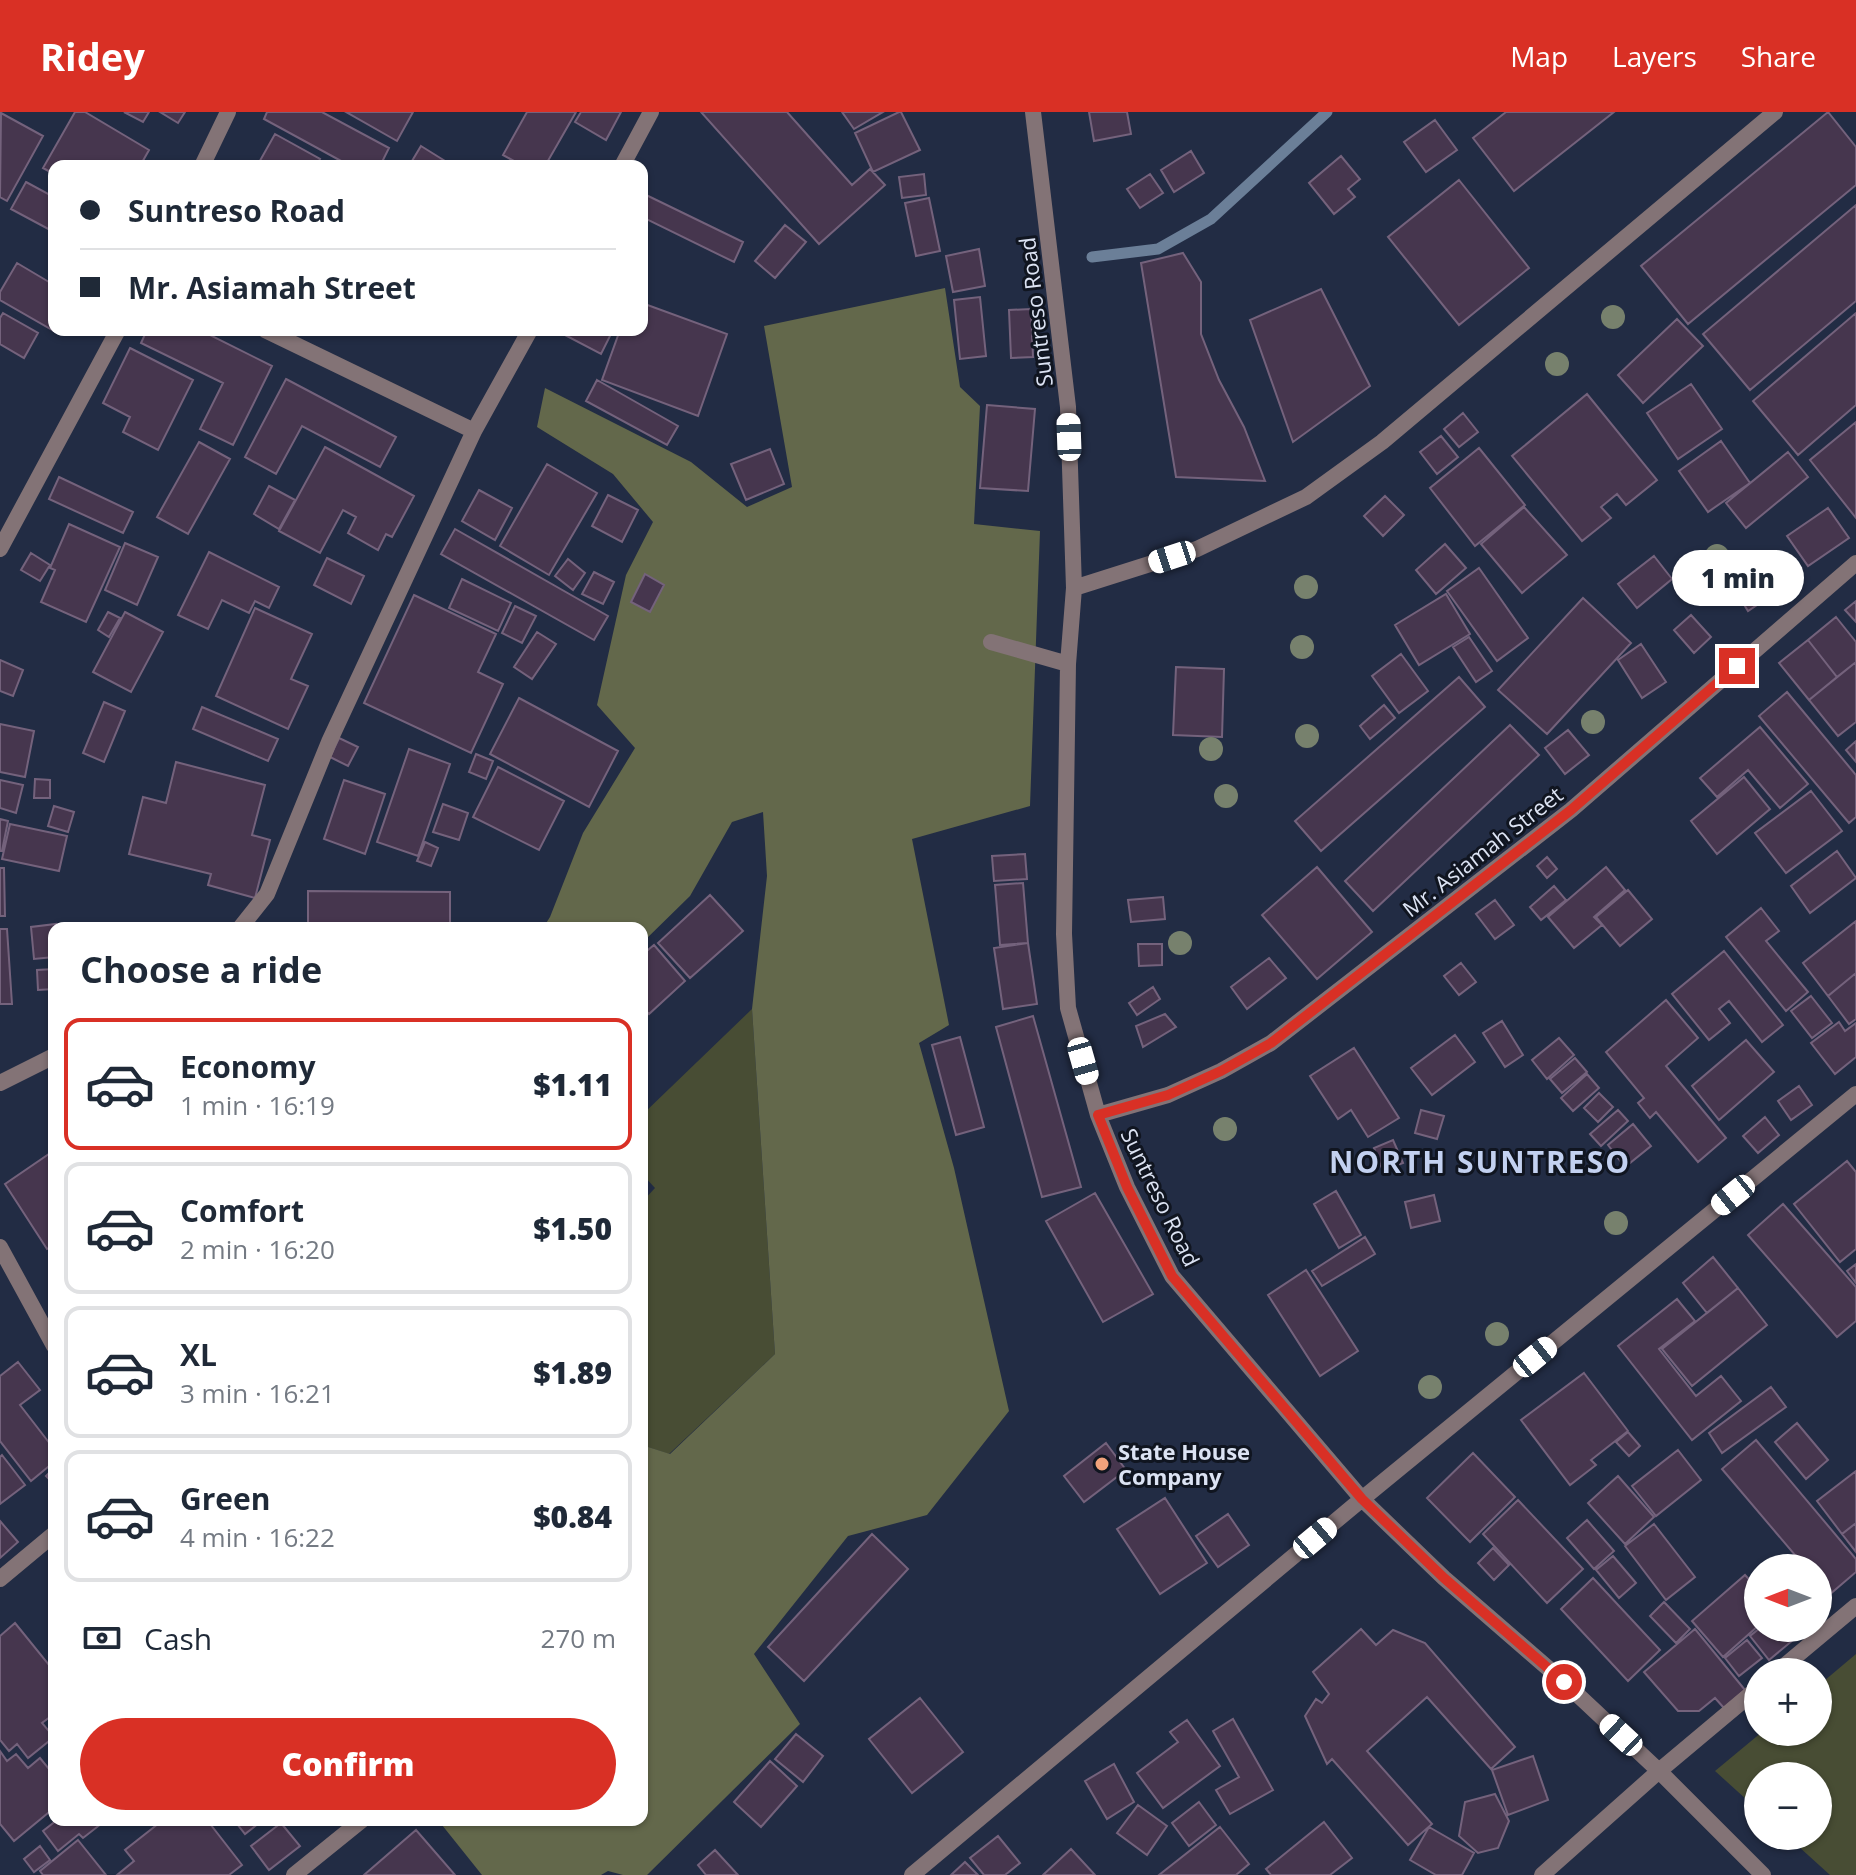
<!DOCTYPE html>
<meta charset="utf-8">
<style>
:root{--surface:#fff;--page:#f2f2f3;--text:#1f2937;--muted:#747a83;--line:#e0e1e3;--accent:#d93025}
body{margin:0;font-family:"Open Sans",sans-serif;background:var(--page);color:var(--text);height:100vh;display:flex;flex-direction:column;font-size:30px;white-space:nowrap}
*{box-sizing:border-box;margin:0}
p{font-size:26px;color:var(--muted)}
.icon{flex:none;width:44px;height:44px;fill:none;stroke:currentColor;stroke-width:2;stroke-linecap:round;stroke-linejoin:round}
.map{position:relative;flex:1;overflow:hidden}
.details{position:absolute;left:48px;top:810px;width:600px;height:904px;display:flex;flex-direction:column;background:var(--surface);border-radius:16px;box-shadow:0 2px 6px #0004}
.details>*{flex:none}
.banner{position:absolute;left:48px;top:48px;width:600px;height:176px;border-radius:16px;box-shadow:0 2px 6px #0004;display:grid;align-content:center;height:176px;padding:0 32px;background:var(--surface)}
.needle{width:52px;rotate:270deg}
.controls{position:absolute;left:1744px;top:1442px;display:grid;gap:16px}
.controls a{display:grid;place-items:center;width:88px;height:88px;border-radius:50%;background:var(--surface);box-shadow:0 2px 6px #0004;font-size:40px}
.end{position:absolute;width:36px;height:36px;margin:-18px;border:10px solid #d93025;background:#fff;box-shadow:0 0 0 4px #fff}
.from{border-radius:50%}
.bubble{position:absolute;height:56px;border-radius:28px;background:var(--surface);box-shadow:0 2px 6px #0004;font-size:26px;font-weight:800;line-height:56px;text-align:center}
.car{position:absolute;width:24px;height:48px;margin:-24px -12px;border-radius:10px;box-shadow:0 0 6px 2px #0007;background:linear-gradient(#fff 24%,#345 0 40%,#fff 0 76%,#345 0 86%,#fff 0)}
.banner b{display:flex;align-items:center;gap:28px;height:76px;font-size:30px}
.banner b+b{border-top:2px solid var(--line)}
.banner i{width:20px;height:20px;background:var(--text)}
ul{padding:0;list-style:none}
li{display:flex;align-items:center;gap:24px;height:132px;margin:0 16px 12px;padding:0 16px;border:4px solid var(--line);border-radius:16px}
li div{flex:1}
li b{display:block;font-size:30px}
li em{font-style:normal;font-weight:800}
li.current{border-color:var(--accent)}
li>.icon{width:72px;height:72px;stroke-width:1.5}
h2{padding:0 32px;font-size:36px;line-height:96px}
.pay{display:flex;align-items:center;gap:20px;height:88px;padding:0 32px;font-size:30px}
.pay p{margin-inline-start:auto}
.primary-button{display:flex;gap:16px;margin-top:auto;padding:16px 32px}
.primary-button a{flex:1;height:92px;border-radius:48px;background:var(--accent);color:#fff;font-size:32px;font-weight:800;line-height:92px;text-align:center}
header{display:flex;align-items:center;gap:48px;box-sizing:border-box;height:112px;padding:0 40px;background:var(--accent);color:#fff}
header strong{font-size:38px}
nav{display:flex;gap:44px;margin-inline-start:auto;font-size:28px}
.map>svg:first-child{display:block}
.green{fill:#484d34}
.forest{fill:#63684b}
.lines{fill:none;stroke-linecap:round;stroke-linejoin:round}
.stream{stroke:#6b7f98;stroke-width:11}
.building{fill:#46364e;stroke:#74627c;stroke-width:2}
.minor{stroke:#837376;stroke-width:16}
.tree{fill:#77816d}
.route{stroke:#d93025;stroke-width:10}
.poi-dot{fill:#f1a27b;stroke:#101520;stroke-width:3}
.labels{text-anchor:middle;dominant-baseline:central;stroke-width:6;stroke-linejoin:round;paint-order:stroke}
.street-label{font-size:22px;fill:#dce3f3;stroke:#101520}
.poi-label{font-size:22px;font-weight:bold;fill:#dce3f3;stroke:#101520;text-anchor:start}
.district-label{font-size:30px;font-weight:bold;letter-spacing:2px;fill:#c3d1f0;stroke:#101520}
</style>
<header>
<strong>Ridey</strong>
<nav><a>Map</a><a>Layers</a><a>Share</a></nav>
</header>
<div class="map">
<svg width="1856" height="1763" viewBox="0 0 1856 1763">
<rect width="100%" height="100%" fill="#222c44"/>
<path class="green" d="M752,897L775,1242L669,1342L642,1333V1090L655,1076L642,1062V1003Z
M1856,1542V1763H1830L1787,1724H1818V1664H1758V1698L1715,1659L1762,1620H1818V1574Z"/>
<path class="forest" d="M945,176L960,275L980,294L974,412L1040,419L1030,694L912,727L949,913L919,931L954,1056L1009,1299L927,1403L848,1424L754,1542L800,1612L647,1763H623L608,1759L601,1763H482L438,1708H642V1333L670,1342L775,1242L752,897L767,764L763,700L732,710L690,784L642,831V816H543L550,805L583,721L635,636L597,593L626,463L653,410L613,362L537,315L545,276L691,350L747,395L792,375L764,214Z"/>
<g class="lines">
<path class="stream" d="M1092,145L1158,137L1211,107L1327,0"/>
</g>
<path class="building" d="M75,0H85L149,38L140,54H54V62L43,56Z
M124,0H149L143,10Z
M160,0H185L178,11Z
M267,0H322L389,36L380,54H341L343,50L264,7Z
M346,0H413L397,29Z
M527,0H576L545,54H523L503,43Z
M581,0H621L606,28L575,10Z
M701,0H787L852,73L870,57L885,73L819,132Z
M842,0H883L854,17Z
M899,0H901L920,38L873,60L855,21Z
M1089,0H1127L1131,22L1094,29Z
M1506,0H1614L1514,79L1473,26Z
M1828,0L1856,35V73L1688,212L1641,154Z
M1,1L43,24L7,89L0,85Z
M1435,8L1457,38L1426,60L1404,30Z
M275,22L320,47L316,54H257Z
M421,34L453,54H409Z
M1191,39L1204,61L1174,80L1161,58Z
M1341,44L1360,67L1348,77L1355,85L1334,102L1309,71Z
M924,62L926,83L902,86L899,65Z
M1150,62L1163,81L1140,96L1127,77Z
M1459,68L1529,156L1459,213L1388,125Z
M26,70L54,85V120L11,97Z
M642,81L743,130L734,150L642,105Z
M929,86L940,139L916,144L905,91Z
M1856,93V189L1750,278L1703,222Z
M785,113L806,130L775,166L755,149Z
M979,137L985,174L953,180L946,144Z
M1183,141L1201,170V222L1219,268L1244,315L1265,369L1176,365L1141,151Z
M17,151L54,173V219L0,188V180Z
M1321,177L1370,274L1293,330L1250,208Z
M980,185L986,244L960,247L954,188Z
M642,191L727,222L698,304L602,268L620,218H642Z
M1031,197L1033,245L1011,246L1009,198Z
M3,201L38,221L24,246L0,232V206Z
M1856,201V293L1798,343L1753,289Z
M1677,207L1703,234L1643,291L1618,263Z
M147,218H200L272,254L233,333L200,317L223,271L141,231Z
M565,218H613L601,242L563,222Z
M130,236L193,268L158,338L123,320L130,305L103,291Z
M286,267L396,325L380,355L302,314L276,362L245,345Z
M597,268L678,314L667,333L586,289Z
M1691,272L1722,317L1678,347L1647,301Z
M1587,282L1657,368L1626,393L1617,382L1601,395L1611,406L1582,429L1512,344Z
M987,293L1035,297L1028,379L980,376Z
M1463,301L1478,320L1459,335L1444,317Z
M1856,310V406L1810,348Z
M1441,324L1458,345L1437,362L1420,340Z
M1721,329L1750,371L1708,400L1679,359Z
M199,330L230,347L188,422L157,405Z
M325,335L414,384L392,425L386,422L378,438L348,421L356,405L343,398L320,441L279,419Z
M1479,336L1525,393L1475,434L1430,376Z
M770,337L784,372L746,388L731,352Z
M1788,340L1808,365L1746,416L1726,391Z
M547,352L597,381L549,463L500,434Z
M59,365L133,400L123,421L49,387Z
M269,374L295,388L279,417L254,402Z
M479,378L512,396L495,428L462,409Z
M608,383L638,398L622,430L592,414Z
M1385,384L1404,403L1383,424L1364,404Z
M1524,395L1567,443L1522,481L1481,432Z
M1828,396L1849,426L1808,454L1787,424Z
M69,412L120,435L86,510L41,490L55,458L50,456Z
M455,417L608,504L594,528L441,442Z
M125,431L158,445L137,493L105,478Z
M1445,432L1466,456L1436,482L1416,458Z
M209,440L279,475L269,496L255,489L249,501L222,488L208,517L178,503Z
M31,441L50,453L40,469L21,458Z
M1654,444L1672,467L1637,496L1618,472Z
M327,446L364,464L351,492L314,473Z
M568,447L585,461L573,478L555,464Z
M1479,456L1528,526L1497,549L1447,479Z
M594,460L614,470L603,492L582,482Z
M645,462L664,473L650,500L631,490Z
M1750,462L1766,487L1748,499L1732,473Z
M462,467L511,491L498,519L449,496Z
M1446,482L1470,522L1419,553L1395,513Z
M414,483L496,522L478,560L503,572L471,641L364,591Z
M1583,486L1631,531L1547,622L1498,578Z
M1856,489V510L1845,498Z
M515,494L536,504L522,531L502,521Z
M255,496L312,522L291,567L308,574L288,617L216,584Z
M108,500L120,506L109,525L98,518Z
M125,500L163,520L131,580L93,560Z
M1691,503L1711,525L1694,541L1674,518Z
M1836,505L1856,530V550L1837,565L1808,528Z
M537,520L556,532L532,567L514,555Z
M1469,525L1492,559L1476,570L1453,535Z
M1808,528L1837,565L1809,588L1779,551Z
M1641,532L1666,570L1642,586L1618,548Z
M1401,542L1428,579L1399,601L1372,564Z
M0,548L23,558L13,584L0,579Z
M1856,550V610L1838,624L1809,588Z
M1176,555L1224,557L1222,625L1173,623Z
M1459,565L1485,595L1321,739L1295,709Z
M1787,580L1856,663V705L1849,711L1759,604Z
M519,586L618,639L589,695L490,642Z
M104,590L125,599L104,650L83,641Z
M1384,593L1395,606L1370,627L1360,614Z
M202,595L278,627L268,649L193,617Z
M0,612L34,619L25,665L0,660Z
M1510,613L1539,643L1373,799L1345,769Z
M1760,615L1808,672L1780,696L1748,658L1717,685L1700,666Z
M1568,618L1589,643L1565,662L1545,636Z
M339,626L358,635L348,654L330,645Z
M1856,629V650L1846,638Z
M409,637L450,652L418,744L377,730Z
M476,642L493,649L486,667L469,660Z
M176,650L265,673L252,723L270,728L255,786L208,773L211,762L129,742L143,685L166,691Z
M498,655L564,689L539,738L473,705Z
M1744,665L1770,697L1717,742L1691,709Z
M35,667L50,668V686H34Z
M0,668L23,673L16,701L0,696Z
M344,668L385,682L365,742L324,727Z
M1811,679L1842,719L1786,761L1755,721Z
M443,692L468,701L459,728L433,720Z
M54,694L74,700L68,720L48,714Z
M0,707L8,709L2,739H0Z
M10,712L67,724L59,759L2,747Z
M425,730L438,736L431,754L417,749Z
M1837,739L1856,766L1810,801L1791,774Z
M1025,742L1027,767L994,769L992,744Z
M1547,745L1557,757L1547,766L1537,754Z
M1317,755L1372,820L1317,867L1262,803Z
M1606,755L1625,778L1594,805L1602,813L1574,836L1548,805Z
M0,756H4L5,804H0Z
M1023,771L1028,831L1000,833L995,773Z
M1554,774L1566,788L1541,808L1530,795Z
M1628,778L1652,807L1620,834L1596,805Z
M308,779L450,780V816H308Z
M710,783L743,819L690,866L658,831Z
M1163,785L1165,807L1131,810L1128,788Z
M1495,788L1514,813L1495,827L1476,802Z
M1761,796L1779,819L1766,829L1808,880L1786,899L1726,825Z
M1856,809V861L1828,884L1803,851Z
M56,812V816H54V845L34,847L31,815Z
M0,817H7L12,892H0Z
M1028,831L1037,892L1003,897L994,836Z
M1138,832H1162V853L1139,854Z
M654,833L685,869L649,902L642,895V843Z
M1724,839L1783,913L1762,930L1729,889L1719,897L1730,911L1709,928L1672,882Z
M1269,846L1286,866L1247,897L1231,875Z
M1461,851L1476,870L1459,883L1444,864Z
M54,857V877L38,878L37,858Z
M1856,861V907L1849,912L1828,884Z
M1153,875L1160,887L1137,903L1129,891Z
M1811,884L1832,911L1812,926L1791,899Z
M1666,888L1698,926L1666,954L1726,1026L1698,1050L1656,1000L1650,1006L1638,991L1644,986L1606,940Z
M1165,902L1176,915L1143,935L1136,914Z
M1033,904L1081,1075L1042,1085L996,915Z
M1502,909L1523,943L1505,955L1483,921Z
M1839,910L1845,919L1856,911V945L1835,962L1811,931Z
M1455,923L1475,950L1432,983L1411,956Z
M960,925L984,1015L956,1023L932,933Z
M1559,926L1574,943L1547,967L1532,948Z
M1746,928L1774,960L1719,1008L1692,974Z
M1354,936L1399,1006L1368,1025L1351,998L1338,1007L1310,964Z
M1575,946L1587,960L1562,981L1550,967Z
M1587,962L1599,976L1573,999L1561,986Z
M1799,974L1812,993L1791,1008L1778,989Z
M1599,981L1613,995L1598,1010L1584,996Z
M1421,998L1444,1004L1437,1027L1415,1021Z
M1618,998L1628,1009L1601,1034L1590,1022Z
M1765,1005L1779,1023L1758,1041L1743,1024Z
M1633,1012L1651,1034L1625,1055L1608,1033Z
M1393,1028L1403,1051L1383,1059L1374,1036Z
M49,1042L54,1050V1133L47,1137L5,1072Z
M1847,1049L1856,1060V1137L1840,1150L1794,1092Z
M1336,1079L1361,1123L1339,1136L1314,1092Z
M1095,1081L1153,1182L1103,1210L1046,1109Z
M1434,1083L1440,1109L1411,1116L1405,1090Z
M1783,1092L1856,1175V1209L1837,1225L1748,1123Z
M1365,1125L1375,1142L1322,1174L1312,1159Z
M1713,1145L1738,1176L1707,1201L1683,1171Z
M1856,1152V1171L1847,1159Z
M1306,1158L1358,1239L1320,1264L1268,1183Z
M1738,1176L1767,1213L1692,1274L1662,1237Z
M1677,1187L1695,1209L1659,1237L1696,1284L1721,1264L1741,1289L1692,1328L1618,1234Z
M18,1250L40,1278L20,1293L54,1337V1350L31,1369L0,1329V1264Z
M1584,1261L1628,1319L1591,1348L1596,1353L1570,1373L1521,1308Z
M1771,1275L1786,1295L1722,1341L1709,1321Z
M1797,1311L1828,1348L1806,1367L1775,1330Z
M1628,1320L1640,1334L1629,1344L1616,1330Z
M1756,1328L1856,1447V1460L1829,1483L1818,1470V1456H1806L1722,1357Z
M1106,1331L1126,1358L1084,1390L1064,1364Z
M1678,1338L1701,1368L1656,1404L1632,1374Z
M1473,1341L1515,1385L1470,1430L1427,1386Z
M2,1343L25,1373L0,1392V1345Z
M54,1356V1372L46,1364Z
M1856,1359V1411L1842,1422L1817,1389Z
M1618,1364L1654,1405L1625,1432L1588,1391Z
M1165,1386L1207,1451L1160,1482L1117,1417Z
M1518,1388L1583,1457L1547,1491L1483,1422Z
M1228,1402L1249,1433L1218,1455L1196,1424Z
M1587,1408L1614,1439L1594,1457L1567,1426Z
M0,1409L18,1430L0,1446Z
M1856,1411V1440L1842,1422Z
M1654,1412L1695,1465L1666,1488L1625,1434Z
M872,1422L908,1457L804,1569L768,1535Z
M1493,1436L1509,1453L1494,1468L1478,1451Z
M1613,1444L1636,1471L1619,1486L1596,1458Z
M1745,1463L1758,1477V1514L1723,1545L1692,1509Z
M1593,1466L1660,1538L1628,1569L1561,1497Z
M1664,1490L1690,1517L1676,1531L1650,1504Z
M15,1511L54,1559V1602L42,1611L54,1625L28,1646L17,1632L9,1639L0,1628V1524Z
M1760,1516H1791L1798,1524L1769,1548L1750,1524Z
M1361,1517L1376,1533L1393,1518L1425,1531L1515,1635L1491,1657L1427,1585L1367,1639L1432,1712L1408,1733L1332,1647L1327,1652L1305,1604L1316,1587L1322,1591L1329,1582L1313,1560Z
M1695,1517L1745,1578L1724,1596L1715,1586L1699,1599H1678L1644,1560Z
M1747,1528L1762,1546L1739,1564L1725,1546Z
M920,1586L963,1640L912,1681L869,1627Z
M1233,1607L1273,1678L1230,1702L1216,1678L1239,1665L1213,1619Z
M1187,1608L1220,1654L1163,1696L1137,1661L1178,1630L1170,1620Z
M796,1622L823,1644L803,1670L775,1647Z
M0,1639L7,1649L16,1642L28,1656L40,1646L54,1663V1696L14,1729L0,1712Z
M1533,1644L1548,1688L1508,1703L1492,1658Z
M770,1649L797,1674L761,1715L734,1690Z
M1114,1652L1134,1690L1107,1707L1085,1669Z
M1495,1682L1509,1709L1498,1736L1478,1741L1459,1724L1465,1690Z
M1199,1690L1216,1713L1189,1734L1172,1711Z
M1138,1693L1167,1714L1147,1743L1117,1721Z
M57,1708H106L83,1726L79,1722L58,1739L43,1719Z
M163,1708H207L242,1753L229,1763H117L134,1749L125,1738Z
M234,1708H263L245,1722Z
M1324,1710L1352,1746L1330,1763H1271L1266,1757Z
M281,1711L300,1734L269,1758L251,1734Z
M1220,1715L1249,1752L1236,1763H1159Z
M1429,1715L1474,1741L1462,1763H1436L1410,1748Z
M416,1718L455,1763H364Z
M998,1724L1020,1751L1005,1763H984L970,1746Z
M78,1728L106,1763H43L40,1759Z
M40,1734L50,1748L34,1760L24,1747Z
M1071,1737L1095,1763H1043Z
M715,1738L738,1763H706L698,1753Z
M965,1750L978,1763H951Z"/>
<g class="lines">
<path class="minor" d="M1033,0L1068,295L1074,476L1068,552L1064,822L1068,896L1098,1003L1127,1075L1172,1164L1362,1387L1444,1466L1564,1570L1659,1659L1763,1763
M202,54L228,0
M622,54L651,0
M265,218L474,319
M0,437L118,218
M1074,476L1197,437L1306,385L1382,330L1775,0
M991,530L1068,552
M240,816L267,782L329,630L474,319L530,218
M0,971L54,944
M1098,1003L1168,983L1221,959L1271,931L1571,698L1856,451
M0,1135L54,1234
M0,1467L54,1422
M1777,1560L1856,1494
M294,1763L362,1708
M912,1763L1362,1387L1856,982
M1542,1763L1659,1659L1758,1576"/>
</g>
<g class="tree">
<circle cx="1613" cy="205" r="12"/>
<circle cx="1557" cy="252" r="12"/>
<circle cx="1717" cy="444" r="12"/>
<circle cx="1306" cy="475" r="12"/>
<circle cx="1302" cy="535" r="12"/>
<circle cx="1593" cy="610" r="12"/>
<circle cx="1307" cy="624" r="12"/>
<circle cx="1211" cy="637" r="12"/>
<circle cx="1226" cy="684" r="12"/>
<circle cx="1180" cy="831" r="12"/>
<circle cx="1225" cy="1017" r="12"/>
<circle cx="1616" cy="1111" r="12"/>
<circle cx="1497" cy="1222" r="12"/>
<circle cx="1430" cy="1275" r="12"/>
</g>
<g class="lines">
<path class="route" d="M1564,1570L1444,1466L1362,1387L1172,1164L1127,1075L1098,1003L1168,983L1221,959L1271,931L1571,698L1737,554"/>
</g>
<circle class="poi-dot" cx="1102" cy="1352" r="8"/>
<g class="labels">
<g class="street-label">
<text transform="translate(1035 200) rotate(-97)">Suntreso Road</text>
<text transform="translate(1482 739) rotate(-38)">Mr. Asiamah Street</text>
<text transform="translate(1161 1085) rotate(64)">Suntreso Road</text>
</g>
<g class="poi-label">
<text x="1118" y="1339">State House<tspan x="1118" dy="25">Company</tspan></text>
</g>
<g class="district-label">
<text x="1480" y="1049">NORTH SUNTRESO</text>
</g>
</g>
</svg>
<div class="controls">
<a><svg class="needle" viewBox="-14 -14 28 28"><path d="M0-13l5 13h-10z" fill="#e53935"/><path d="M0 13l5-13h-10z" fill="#747a83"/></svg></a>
<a>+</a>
<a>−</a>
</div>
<i class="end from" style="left:1564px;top:1570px"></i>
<i class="end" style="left:1737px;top:554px"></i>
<div class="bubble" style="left:1672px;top:438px;width:132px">1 min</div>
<i class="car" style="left:1069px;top:325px;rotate:358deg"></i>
<i class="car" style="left:1172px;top:445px;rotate:252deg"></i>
<i class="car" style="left:1083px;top:949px;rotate:164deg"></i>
<i class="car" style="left:1733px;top:1083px;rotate:231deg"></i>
<i class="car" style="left:1535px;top:1245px;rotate:51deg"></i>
<i class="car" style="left:1315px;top:1426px;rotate:50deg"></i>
<i class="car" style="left:1621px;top:1623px;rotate:313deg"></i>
<div class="banner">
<b><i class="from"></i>Suntreso Road</b>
<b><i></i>Mr. Asiamah Street</b>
</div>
<section class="details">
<h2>Choose a ride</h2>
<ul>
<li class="current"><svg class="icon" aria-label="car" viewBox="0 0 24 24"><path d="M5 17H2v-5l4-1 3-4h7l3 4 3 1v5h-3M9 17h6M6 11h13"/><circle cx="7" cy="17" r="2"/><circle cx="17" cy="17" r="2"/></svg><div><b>Economy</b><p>1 min · 16:19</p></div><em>$1.11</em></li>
<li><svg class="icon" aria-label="car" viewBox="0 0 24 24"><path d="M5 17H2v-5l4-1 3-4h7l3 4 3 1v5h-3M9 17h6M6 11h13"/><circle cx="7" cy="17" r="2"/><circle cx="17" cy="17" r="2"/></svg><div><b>Comfort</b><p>2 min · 16:20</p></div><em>$1.50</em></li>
<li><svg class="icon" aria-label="car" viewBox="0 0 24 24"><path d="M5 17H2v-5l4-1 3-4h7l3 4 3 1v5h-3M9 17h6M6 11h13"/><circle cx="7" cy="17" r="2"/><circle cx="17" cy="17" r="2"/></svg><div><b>XL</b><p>3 min · 16:21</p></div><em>$1.89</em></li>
<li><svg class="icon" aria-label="car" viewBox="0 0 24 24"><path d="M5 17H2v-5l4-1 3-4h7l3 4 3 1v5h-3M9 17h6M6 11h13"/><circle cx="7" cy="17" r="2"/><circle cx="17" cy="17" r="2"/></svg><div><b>Green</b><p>4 min · 16:22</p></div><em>$0.84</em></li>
</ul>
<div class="pay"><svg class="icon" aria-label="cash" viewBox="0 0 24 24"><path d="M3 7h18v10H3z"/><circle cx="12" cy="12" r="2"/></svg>Cash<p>270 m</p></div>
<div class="primary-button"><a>Confirm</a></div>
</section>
</div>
